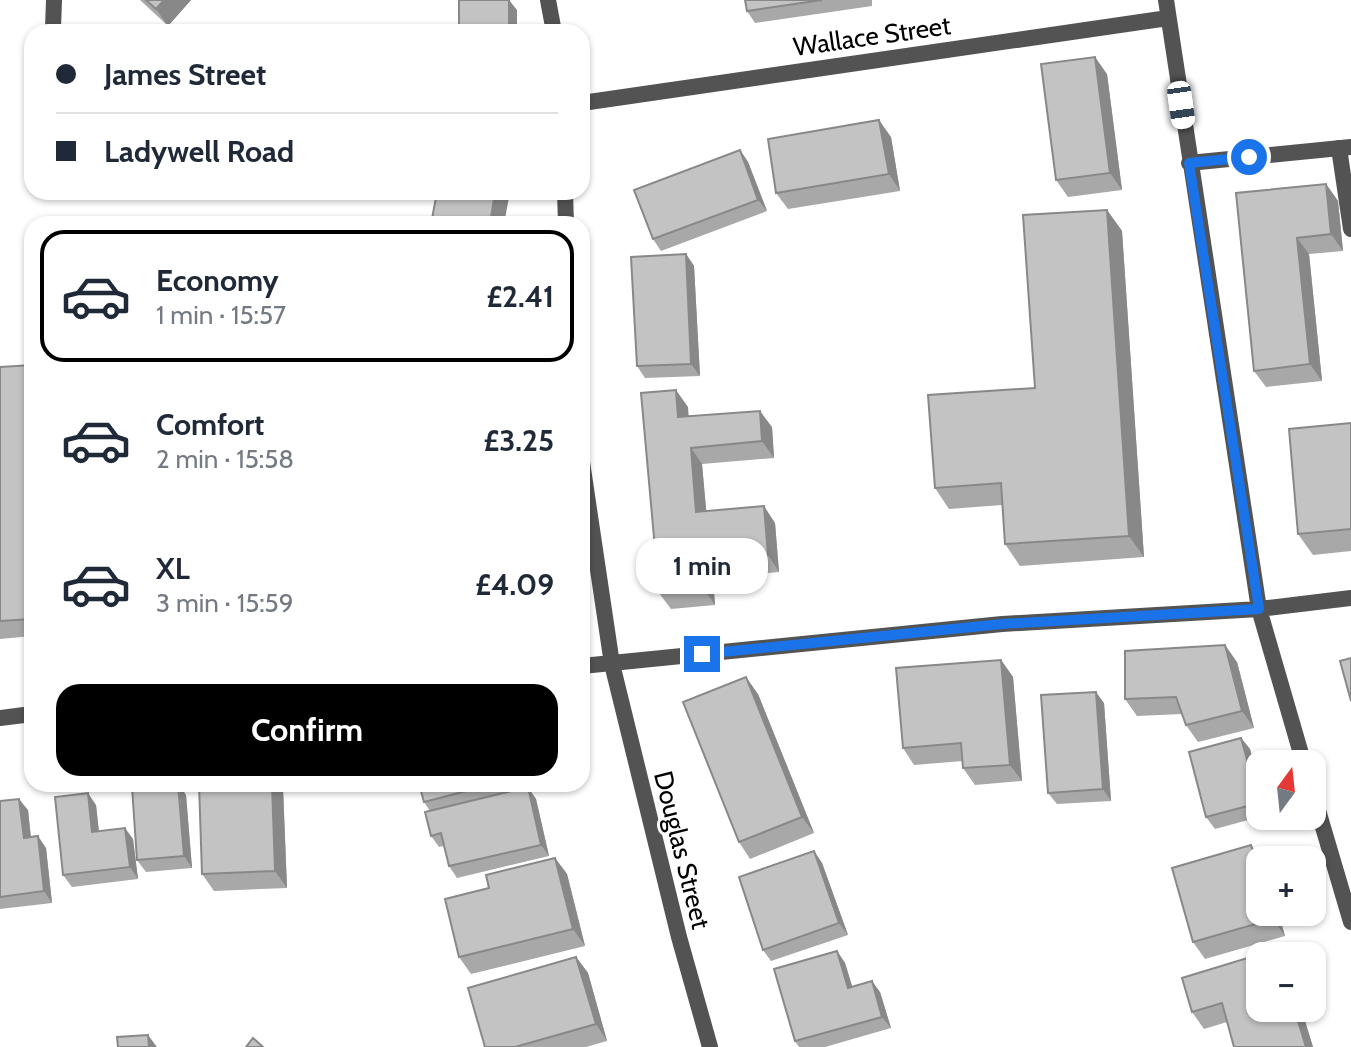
<!DOCTYPE html>
<meta charset="utf-8">
<style>
:root{--surface:#fff;--page:#f2f2f3;--text:#1f2937;--muted:#747a83;--line:#e0e1e3;--accent:#000}
body{margin:0;font-family:Cabin,sans-serif;background:var(--page);color:var(--text);height:100vh;display:flex;flex-direction:column;font-size:30px;white-space:nowrap}
*{box-sizing:border-box;margin:0}
p{font-size:26px;color:var(--muted)}
.icon{flex:none;width:44px;height:44px;fill:none;stroke:currentColor;stroke-width:2;stroke-linecap:round;stroke-linejoin:round}
.map{position:relative;flex:1;overflow:hidden}
.side{position:absolute;left:24px;top:216px;width:566px;height:576px;display:flex;flex-direction:column;background:var(--surface);border-radius:24px;box-shadow:0 2px 6px #0004}
.side>*{flex:none}
.banner{position:absolute;left:24px;top:24px;width:566px;height:176px;border-radius:24px;box-shadow:0 2px 6px #0004;display:grid;align-content:center;height:176px;padding:0 32px;background:var(--surface)}
.needle{width:52px;rotate:15deg}
.tools{position:absolute;left:1246px;top:750px;display:grid;gap:16px}
.tools a{display:grid;place-items:center;width:80px;height:80px;border-radius:16px;background:var(--surface);box-shadow:0 2px 6px #0004;font-size:40px}
.end{position:absolute;width:36px;height:36px;margin:-18px;border:10px solid #1a73e8;background:#fff;box-shadow:0 0 0 4px #fff}
.from{border-radius:50%}
.bubble{position:absolute;height:56px;border-radius:24px;background:var(--surface);box-shadow:0 2px 6px #0004;font-size:26px;font-weight:700;line-height:56px;text-align:center}
.car{position:absolute;width:24px;height:48px;margin:-24px -12px;border-radius:10px;box-shadow:0 0 6px 2px #0007;background:linear-gradient(#fff 24%,#345 0 40%,#fff 0 76%,#345 0 86%,#fff 0)}
.banner b{display:flex;align-items:center;gap:28px;height:76px;font-size:30px}
.banner b+b{border-top:2px solid var(--line)}
.banner i{width:20px;height:20px;background:var(--text)}
ul{padding:14px 0 0;list-style:none}
li{display:flex;align-items:center;gap:24px;height:132px;margin:0 16px 12px;padding:0 16px;border:4px solid transparent;border-radius:24px}
li div{flex:1}
li b{display:block;font-size:30px}
li em{font-style:normal;font-weight:700}
li.on{border-color:var(--accent)}
li>.icon{width:72px;height:72px;stroke-width:1.5}
.cta{display:flex;gap:16px;margin-top:auto;padding:16px 32px}
.cta a{flex:1;height:92px;border-radius:24px;background:var(--accent);color:#fff;font-size:32px;font-weight:700;line-height:92px;text-align:center}
.map>svg:first-child{display:block}
.lines{fill:none;stroke-linecap:round;stroke-linejoin:round}
.service{stroke:#535353;stroke-width:16}
.minor{stroke:#535353;stroke-width:16}
.wall{fill:#a8a8a8}
.shaded-wall{fill:#888}
.building{fill:#c3c3c3;stroke:#888;stroke-width:2}
.route{stroke:#1a73e8;stroke-width:10}
.labels{text-anchor:middle;dominant-baseline:central;stroke-width:6;stroke-linejoin:round;paint-order:stroke}
.street-label{font-size:26px;fill:#000;stroke:#fff}
</style>
<div class="map">
<svg width="1351" height="1047" viewBox="0 0 1351 1047">
<rect width="100%" height="100%" fill="#fff"/>
<g class="lines">
<path class="service" d="M1339,148L1351,229"/>
<path class="minor" d="M548,0L554,32
M1166,0L1259,609L1304,764
M53,28L54,0
M582,103L1168,18
M1189,163L1351,147
M565,192L566,224
M582,462L612,664L679,937L710,1047
M582,666L1002,624L1259,609L1351,598
M0,718L32,714
M1312,790L1351,922"/>
</g>
<path class="wall" d="M140,0H191L168,26Z
M745,0H872V6L755,23L747,11Z
M1107,74L1122,190L1068,197L1056,180Z
M891,137L900,191L788,209L776,193Z
M740,150L748,162L767,211L661,251L653,239Z
M1326,184L1338,201L1343,251L1309,254L1322,381L1266,387L1254,371L1236,193Z
M1107,210L1122,231L1144,557L1020,566L1005,544L1002,505L949,509L935,488L1035,388Z
M686,254L694,266L700,376L645,378L637,366Z
M32,365V636L0,639V367Z
M688,407V417L772,427L774,458L702,464L706,512L775,523L779,572L713,578L715,605L671,609L659,593Z
M1351,423V551L1313,555L1298,534Z
M1001,660L1013,677L1022,781L975,785L963,768V761L914,765L903,748Z
M1237,662L1254,728L1198,742L1186,725L1182,714L1137,716L1125,699Z
M758,694L814,833L750,859L739,842Z
M1104,703L1111,801L1057,804L1048,793Z
M1241,738L1250,749L1260,787V816H1263L1215,829L1206,817Z
M419,784H526L527,788L536,799L549,856L457,878L449,866L444,846L439,847L431,836L430,811L424,802Z
M283,788L287,888L214,891L202,874Z
M186,795L192,868L146,872L137,860Z
M0,801L28,810L31,837L46,848L52,903L0,909Z
M96,805L99,831L133,839L138,879L72,887L63,875Z
M814,851L822,863L848,935L771,961L763,950Z
M555,858L567,874L585,946L471,974L459,957L489,888Z
M1260,912H1278L1285,936L1205,959L1193,942Z
M1277,949L1281,956H1260V1008H1301L1313,1047H1234L1227,1022L1204,1029L1192,1012L1182,978Z
M837,951L845,963L852,986L880,992L891,1028L825,1047H799L795,1041Z
M576,957L588,973L607,1041L586,1047H485Z"/>
<path class="shaded-wall" d="M164,0H191L168,26L156,9Z
M509,0L517,10V32H509Z
M1095,57L1107,74L1122,190L1110,173Z
M879,120L891,137L900,191L889,174Z
M740,150L748,162L767,211L758,200Z
M1326,184L1338,201L1343,251L1331,234Z
M495,192H510L504,224H490Z
M1107,210L1122,231L1144,557L1129,536Z
M1297,238L1309,254L1322,381L1310,364Z
M686,254L694,266L700,376L691,364Z
M676,390L688,407L690,434L678,417Z
M760,411L772,427L774,458L762,441Z
M691,448L702,464L708,529L696,512Z
M764,506L775,523L779,572L768,555Z
M701,561L713,578L715,605L704,589Z
M1225,645L1237,662L1254,728L1242,711Z
M1001,660L1013,677L1022,781L1010,765Z
M746,677L758,694L814,833L802,817Z
M1096,692L1104,703L1111,801L1103,789Z
M1241,738L1250,749L1260,787V804Z
M179,784L186,795L192,868L184,856Z
M272,784H280L283,788L287,888L275,871Z
M528,787L536,799L549,856L541,845Z
M88,793L96,805L100,843L92,832Z
M19,799L28,810L32,850L24,838Z
M125,828L133,839L138,879L130,867Z
M38,836L46,848L52,903L44,891Z
M1251,845L1262,860H1260V875Z
M814,851L822,863L848,935L839,923Z
M555,858L567,874L585,946L573,929Z
M1271,912H1278L1285,936L1273,919Z
M837,951L845,963L856,999L848,988Z
M576,957L588,973L607,1041L596,1024Z
M872,981L880,992L891,1028L882,1017Z
M1294,1008H1301L1313,1047H1306Z
M148,1035L157,1047H149Z"/>
<path class="building" d="M146,0H164L156,9Z
M459,0H509V32H459Z
M745,0H822L747,11Z
M1095,57L1110,173L1056,180L1041,64Z
M879,120L889,174L776,193L768,139Z
M740,150L758,200L653,239L634,190Z
M1326,184L1331,234L1297,238L1310,364L1254,371L1236,193Z
M437,192H495L490,224H431Z
M1107,210L1129,536L1005,544L1001,483L935,488L928,395L1035,388L1023,215Z
M686,254L691,364L637,366L631,257Z
M32,365V619L0,621V367Z
M676,390L678,417L760,411L762,441L691,448L696,512L764,506L768,555L701,561L704,589L659,593L641,393Z
M1351,423V529L1298,534L1289,429Z
M1225,645L1242,711L1186,725L1176,697L1125,699V651Z
M1351,658V701L1340,661Z
M1001,660L1010,765L963,768L961,743L903,748L896,668Z
M746,677L802,817L739,842L683,702Z
M1096,692L1103,789L1048,793L1041,695Z
M1241,738L1259,803L1206,817L1189,752Z
M168,784H178L184,856L137,860L132,787Z
M199,784H272L275,871L202,874Z
M419,784H493L424,802Z
M528,787L541,845L449,866L441,833L431,836L425,812Z
M88,793L92,832L125,828L130,867L63,875L55,797Z
M19,799L24,838L38,836L44,891L0,897V801Z
M1251,845L1260,875V912H1271L1273,919L1193,942L1172,868Z
M814,851L839,923L763,950L739,877Z
M555,858L573,929L459,957L445,899L489,888L486,875Z
M1277,949L1279,956H1260V1008H1294L1306,1047H1234L1222,1003L1192,1012L1182,978Z
M837,951L848,988L872,981L882,1017L795,1041L774,969Z
M576,957L596,1024L515,1047H485L468,988Z
M148,1035L149,1047H118L117,1037Z
M253,1038L263,1047H246Z"/>
<g class="lines">
<path class="route" d="M702,654L1002,624L1259,609L1189,163L1249,157"/>
</g>
<g class="labels">
<g class="street-label">
<text transform="translate(872 36) rotate(-8)">Wallace Street</text>
<text transform="translate(682 850) rotate(76)">Douglas Street</text>
</g>
</g>
</svg>
<div class="tools">
<a><svg class="needle" viewBox="-14 -14 28 28"><path d="M0-13l5 13h-10z" fill="#e53935"/><path d="M0 13l5-13h-10z" fill="#747a83"/></svg></a>
<a>+</a>
<a>−</a>
</div>
<i class="end from" style="left:1249px;top:157px"></i>
<i class="end" style="left:702px;top:654px"></i>
<div class="bubble" style="left:636px;top:538px;width:132px">1 min</div>
<i class="car" style="left:1181px;top:105px;rotate:172deg"></i>
<div class="banner">
<b><i class="from"></i>James Street</b>
<b><i></i>Ladywell Road</b>
</div>
<section class="side">
<ul>
<li class="on"><svg class="icon" aria-label="car" viewBox="0 0 24 24"><path d="M5 17H2v-5l4-1 3-4h7l3 4 3 1v5h-3M9 17h6M6 11h13"/><circle cx="7" cy="17" r="2"/><circle cx="17" cy="17" r="2"/></svg><div><b>Economy</b><p>1 min · 15:57</p></div><em>£2.41</em></li>
<li><svg class="icon" aria-label="car" viewBox="0 0 24 24"><path d="M5 17H2v-5l4-1 3-4h7l3 4 3 1v5h-3M9 17h6M6 11h13"/><circle cx="7" cy="17" r="2"/><circle cx="17" cy="17" r="2"/></svg><div><b>Comfort</b><p>2 min · 15:58</p></div><em>£3.25</em></li>
<li><svg class="icon" aria-label="car" viewBox="0 0 24 24"><path d="M5 17H2v-5l4-1 3-4h7l3 4 3 1v5h-3M9 17h6M6 11h13"/><circle cx="7" cy="17" r="2"/><circle cx="17" cy="17" r="2"/></svg><div><b>XL</b><p>3 min · 15:59</p></div><em>£4.09</em></li>
</ul>
<div class="cta"><a>Confirm</a></div>
</section>
</div>
